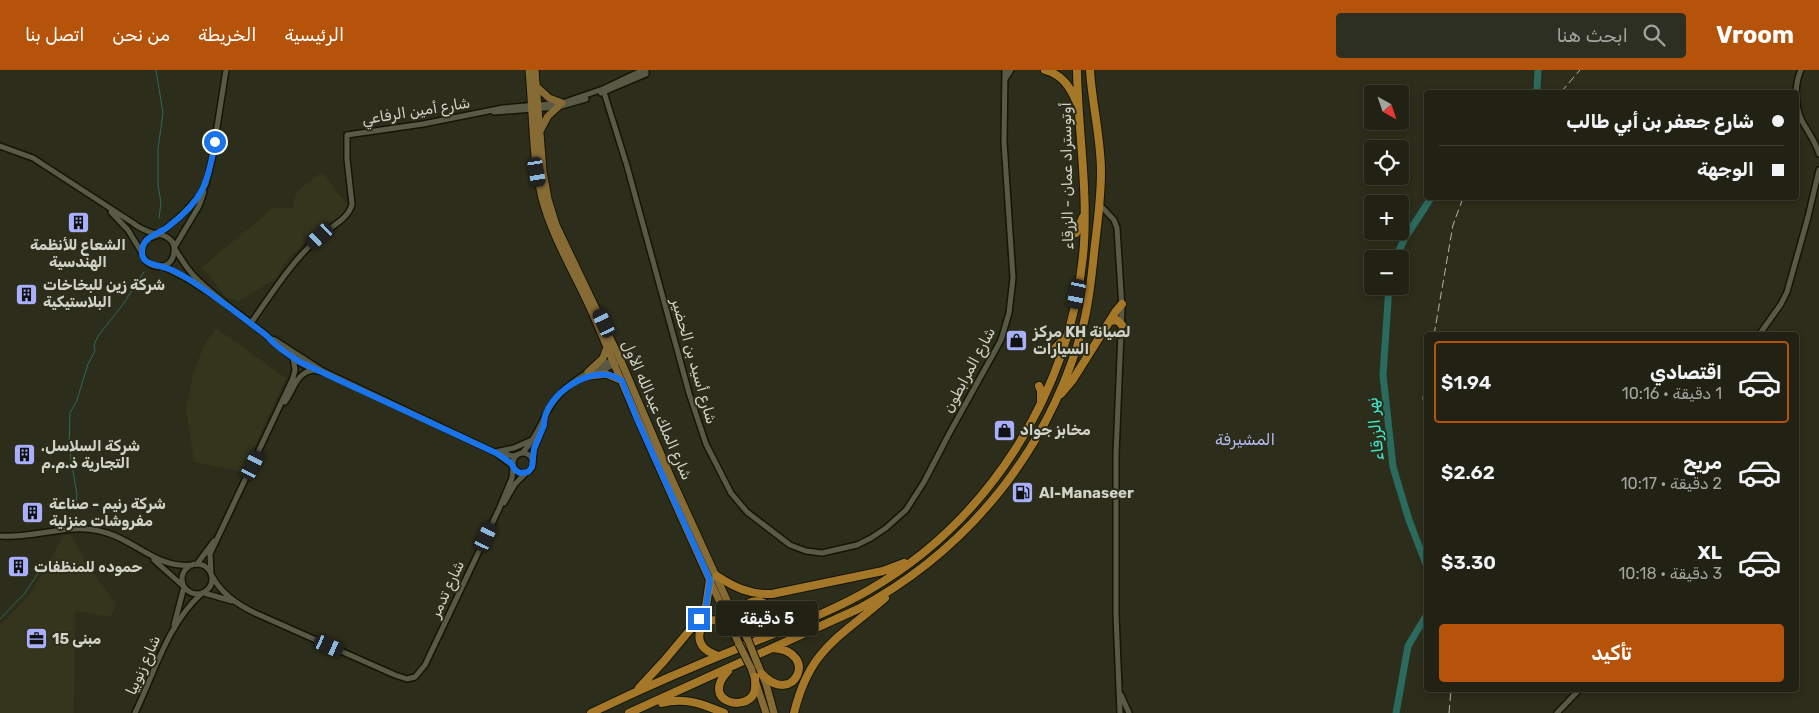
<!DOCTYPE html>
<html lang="ar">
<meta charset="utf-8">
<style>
:root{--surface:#212214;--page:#2d2f22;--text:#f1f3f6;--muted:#a2a4a0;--line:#3e3f34;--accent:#b45309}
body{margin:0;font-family:Rubik,Vazirmatn,sans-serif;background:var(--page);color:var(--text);direction:rtl;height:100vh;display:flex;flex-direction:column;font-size:19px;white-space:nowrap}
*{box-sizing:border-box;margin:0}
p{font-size:16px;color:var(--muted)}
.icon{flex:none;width:28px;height:28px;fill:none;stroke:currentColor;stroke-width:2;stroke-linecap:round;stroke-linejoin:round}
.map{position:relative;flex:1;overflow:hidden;direction:ltr}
.drawer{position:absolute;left:1424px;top:262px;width:375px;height:360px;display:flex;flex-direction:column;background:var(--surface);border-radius:5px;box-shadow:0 2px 8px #0003,0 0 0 1px var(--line);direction:rtl}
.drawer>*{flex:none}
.guide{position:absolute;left:1424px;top:20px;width:375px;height:110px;border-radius:5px;box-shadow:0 2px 8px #0003,0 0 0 1px var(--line);direction:rtl;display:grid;align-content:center;height:110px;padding:0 15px;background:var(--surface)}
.needle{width:32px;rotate:140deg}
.buttons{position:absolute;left:1364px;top:15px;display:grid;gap:10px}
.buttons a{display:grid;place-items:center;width:45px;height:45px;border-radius:5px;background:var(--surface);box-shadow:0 2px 8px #0003,0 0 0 1px var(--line);font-size:25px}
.end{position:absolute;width:22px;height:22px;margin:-11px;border:6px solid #1a73e8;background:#fff;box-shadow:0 0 0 2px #fff}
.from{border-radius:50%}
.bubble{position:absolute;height:35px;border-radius:5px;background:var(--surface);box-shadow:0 2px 8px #0003,0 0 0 1px var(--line);font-size:16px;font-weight:600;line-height:35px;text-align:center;direction:rtl}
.car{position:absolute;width:15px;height:30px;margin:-15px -8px;border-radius:6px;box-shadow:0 0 4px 1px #0007;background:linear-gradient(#222 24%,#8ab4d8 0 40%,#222 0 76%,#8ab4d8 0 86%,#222 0)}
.guide b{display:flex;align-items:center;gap:18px;height:48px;font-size:19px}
.guide b+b{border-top:1px solid var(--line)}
.guide i{width:12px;height:12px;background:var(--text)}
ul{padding:9px 0 0;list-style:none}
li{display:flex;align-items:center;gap:15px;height:82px;margin:0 10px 8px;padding:0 5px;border:2px solid transparent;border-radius:5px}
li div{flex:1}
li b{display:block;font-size:19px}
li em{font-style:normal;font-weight:600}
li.current{border-color:var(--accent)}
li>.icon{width:45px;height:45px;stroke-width:1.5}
.button{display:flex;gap:10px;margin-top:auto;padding:10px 15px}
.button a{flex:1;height:58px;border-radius:5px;background:var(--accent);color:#fff;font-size:20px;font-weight:600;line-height:58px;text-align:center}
header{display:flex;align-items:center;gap:30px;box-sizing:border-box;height:70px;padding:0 25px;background:var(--accent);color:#fff}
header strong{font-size:24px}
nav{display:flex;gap:28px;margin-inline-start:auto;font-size:18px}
.search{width:350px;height:45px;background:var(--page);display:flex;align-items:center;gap:12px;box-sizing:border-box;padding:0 18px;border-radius:5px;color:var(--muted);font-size:19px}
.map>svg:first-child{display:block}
.built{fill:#34351c}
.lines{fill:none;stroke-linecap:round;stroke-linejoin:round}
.stream{stroke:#2b6b5e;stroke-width:1}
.river{stroke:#2b6b5e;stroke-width:7}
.minor-casing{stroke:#141504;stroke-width:8}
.major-casing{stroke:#141504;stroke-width:9}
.highway-casing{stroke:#141504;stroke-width:10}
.minor{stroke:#595a46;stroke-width:5}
.major{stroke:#876b34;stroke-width:7}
.highway{stroke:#a57728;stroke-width:8}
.rail{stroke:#b5b6a9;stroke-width:1;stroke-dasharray:8 4;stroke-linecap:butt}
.major-bridge-casing{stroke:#141504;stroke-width:9;stroke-linecap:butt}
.major-bridge{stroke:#876b34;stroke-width:7}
.route{stroke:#1a73e8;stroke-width:6}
.labels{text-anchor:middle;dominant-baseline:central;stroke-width:4;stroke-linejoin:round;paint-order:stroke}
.street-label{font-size:15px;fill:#d2d3c8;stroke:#2c2d1a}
.poi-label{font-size:15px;font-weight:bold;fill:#d2d3c8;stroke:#2c2d1a;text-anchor:start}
.water-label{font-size:16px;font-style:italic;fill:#3aecce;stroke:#2c2d1a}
.neighbourhood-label{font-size:16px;fill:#b5bcf5;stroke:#2c2d1a}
</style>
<header>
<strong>Vroom</strong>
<div class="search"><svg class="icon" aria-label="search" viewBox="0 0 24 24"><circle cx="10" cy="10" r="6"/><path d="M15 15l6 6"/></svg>ابحث هنا</div>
<nav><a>الرئيسية</a><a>الخريطة</a><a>من نحن</a><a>اتصل بنا</a></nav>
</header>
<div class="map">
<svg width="1819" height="643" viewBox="0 0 1819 643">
<rect width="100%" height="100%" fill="#2c2d1a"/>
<path class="built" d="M322,102L348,135L346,142L311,166L285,193L276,209L239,231L226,227L202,197L273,138H293L296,122Z
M216,258L286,308L243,402L194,392L186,339L193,304L204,275Z
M64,465H71L89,498L116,533L111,547L75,541L74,643H0V555L31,523Z"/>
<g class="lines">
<path class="stream" d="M156,0L163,43L158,79V115L161,133L159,148
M75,437L77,425L69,377L70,343L77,330L88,294L95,281L94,275L98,266L124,233L144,202
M0,549L25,523L43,496"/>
<path class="river" d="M1535,22L1537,20L1538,0
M1395,189L1405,168L1431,128
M1389,216L1383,305L1393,397L1409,450L1426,494
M1396,643L1408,576L1426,546"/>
<defs>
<path id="minor" d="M1801,0C1794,15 1795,36 1802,51C1808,62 1816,72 1819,84
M1005,9L1011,0
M603,19L627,96L689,323L706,374L731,423L747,442L790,475L806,481L822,483L857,475L871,468L886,458L906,440L924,412L950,362L1001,270L1009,243L1013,208L1004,72L1005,0
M601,23L646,4V0
M494,42L558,37L586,29
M0,76L33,88L133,153C138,157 144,160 150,162C156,164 163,164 168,168C173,171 175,176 174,182C172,208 128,196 147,169L158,165
M1100,135L1114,150L1117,158L1122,238L1116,384V545L1120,643
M111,142L128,160L142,183
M158,165L183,144L199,126L206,114L212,89L226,0
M174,178L199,136L204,122
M175,179C181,189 187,199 195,207C215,227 238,243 260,260C276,273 302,300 323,302
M162,196L186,208L213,225
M251,253C272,223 292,191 320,166C330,157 349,149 352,134L347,89V65L423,54L503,38L562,33L603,19L643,0
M1759,265L1781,234L1787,222L1808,147L1819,100
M271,269L275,270L323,301L496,383L513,396
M595,304L617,293
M285,332C294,320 296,302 314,300
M495,382L514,378L532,370
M499,382L512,386L517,385
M513 393a10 10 0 1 1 20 0a10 10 0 1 1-20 0Z
M522,383C536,370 542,349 552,334C567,312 591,300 614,289
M533,390L534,379L544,355V351
M504,433L515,414L525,404
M0,466C38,469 68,451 107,463C137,472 158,499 192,495
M154,490L182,515
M182 509a15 15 0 1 1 30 0a15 15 0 1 1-30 0Z
M197,494L214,471
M211,504L210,484L293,308L295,300L293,287
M212,506C221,523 238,535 255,543L395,605L407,609L415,607L425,595L499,439L512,408L513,397
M204,523L232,531
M174,555L184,517
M1121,625L1129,643
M135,643C155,602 167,555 201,524
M1557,643L1579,620"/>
<path id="major" d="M529,0C533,43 532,86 542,128C553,171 578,208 595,249C641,358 689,466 739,574
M535,0L543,101L548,129L556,155L621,291L669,403L731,539L748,570
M536,16L549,28L562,33
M540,61L548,46L558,37
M588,302L603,288L607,277
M590,306L606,304L620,310
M758,595L766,614L774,643
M751,598L766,643"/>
<path id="highway" d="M1045,0C1063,5 1070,17 1077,33
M1076,163L1083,147
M1110,251L1117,250L1122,255
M1054,279L1064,269
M1039,316L1041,321V331
M1061,324L1072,311L1116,241L1122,234
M717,506C734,517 750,525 772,524L883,501L904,493
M739,554C739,522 774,527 773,549C772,556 768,561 765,567
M718,586C714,584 708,582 704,578C694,567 701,549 717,550C723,551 727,554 732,557
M728,601C700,631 745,643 754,623C756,618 755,612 755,607
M762,604C793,638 821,582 773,578
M639,618L664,591L699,549L706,536L710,510
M662,633C685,627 703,634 724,643
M591,643C643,618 696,595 749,574C789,557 831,542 869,520C989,451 1069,323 1083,186C1089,124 1078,62 1077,0
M629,643L858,539C970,479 1050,378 1083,256C1090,229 1092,201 1095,174C1098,150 1101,126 1101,102C1101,68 1092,34 1090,0
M794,643C810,578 838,569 885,528"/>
</defs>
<use href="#minor" class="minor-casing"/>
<use href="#major" class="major-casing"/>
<use href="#highway" class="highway-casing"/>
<use href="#minor" class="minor"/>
<use href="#major" class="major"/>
<use href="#highway" class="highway"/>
<path class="rail" d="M1561,22L1580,0
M1434,265L1453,155L1463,128
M1426,310L1423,328L1426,355
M1449,643L1451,620"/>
<defs>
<path id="major-bridge" d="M748,570L758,595
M739,574L751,598"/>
</defs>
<use href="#major-bridge" class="major-bridge-casing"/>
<use href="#major-bridge" class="major-bridge"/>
</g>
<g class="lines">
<path class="route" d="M215,72C208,113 203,130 169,156C161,163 146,166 143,176C138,193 152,194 163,197C172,199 182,205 190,210C217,227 242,247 267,266C270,269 272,272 275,274C282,281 291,286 300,292L496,383L511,393L515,400L520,403L528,402L532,397L534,379L544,355C543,325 595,290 622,311L637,349L710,510L706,536L699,549"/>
</g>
<defs>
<symbol id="building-square" viewBox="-11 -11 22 22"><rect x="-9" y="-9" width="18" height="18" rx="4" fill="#a8b0fc" stroke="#2c2d1a"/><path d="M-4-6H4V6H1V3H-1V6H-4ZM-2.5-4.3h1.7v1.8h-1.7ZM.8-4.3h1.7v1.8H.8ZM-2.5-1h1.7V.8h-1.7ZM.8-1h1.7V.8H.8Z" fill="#111"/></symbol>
<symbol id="shop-square" viewBox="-11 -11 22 22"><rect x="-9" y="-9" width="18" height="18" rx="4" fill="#a8b0fc" stroke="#2c2d1a"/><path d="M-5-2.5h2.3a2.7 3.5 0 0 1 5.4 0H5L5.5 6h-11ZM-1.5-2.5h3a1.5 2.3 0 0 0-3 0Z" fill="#111"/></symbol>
<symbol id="fuel-square" viewBox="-11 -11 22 22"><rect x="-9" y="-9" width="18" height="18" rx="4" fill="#a8b0fc" stroke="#2c2d1a"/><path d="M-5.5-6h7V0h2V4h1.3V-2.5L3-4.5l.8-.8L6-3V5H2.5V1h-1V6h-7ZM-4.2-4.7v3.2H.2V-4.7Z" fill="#111"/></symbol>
<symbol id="office-square" viewBox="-11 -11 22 22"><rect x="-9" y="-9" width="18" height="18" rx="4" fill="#a8b0fc" stroke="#2c2d1a"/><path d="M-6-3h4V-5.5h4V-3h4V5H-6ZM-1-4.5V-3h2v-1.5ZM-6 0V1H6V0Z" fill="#111"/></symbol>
</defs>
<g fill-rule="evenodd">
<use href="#building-square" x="66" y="140" width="25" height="25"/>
<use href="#building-square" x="14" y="212" width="25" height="25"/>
<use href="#shop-square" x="1004" y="258" width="25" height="25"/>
<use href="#shop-square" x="992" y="348" width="25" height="25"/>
<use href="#building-square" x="12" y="372" width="25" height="25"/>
<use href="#fuel-square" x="1010" y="410" width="25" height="25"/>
<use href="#building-square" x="20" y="430" width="25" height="25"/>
<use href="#building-square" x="6" y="484" width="25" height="25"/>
<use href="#office-square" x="24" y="556" width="25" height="25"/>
</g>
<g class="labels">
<g class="street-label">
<text transform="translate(416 41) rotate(-9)">شارع أمين الرفاعي</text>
<text transform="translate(1067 106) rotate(-91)">أوتوستراد عمان - الزرقاء</text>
<text transform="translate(694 291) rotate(74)">شارع أسيد بن الحضير</text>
<text transform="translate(969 300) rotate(-62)">شارع المرابطون</text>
<text transform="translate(657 340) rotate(66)">شارع الملك عبدالله الأول</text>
<text transform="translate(447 519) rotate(-65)">شارع تدمر</text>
<text transform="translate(143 595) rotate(-66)">شارع زنوبيا</text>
</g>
<g class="poi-label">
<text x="78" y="175" text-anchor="middle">الشعاع للأنظمة<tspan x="78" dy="17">الهندسية</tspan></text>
<text x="43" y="215">شركة زين للبخاخات<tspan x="43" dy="17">البلاستيكية</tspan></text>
<text x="1033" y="262">مركز KH لصيانة<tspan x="1033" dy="17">السيارات</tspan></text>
<text x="1020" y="360">مخابز جواد</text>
<text x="41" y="376">.شركة السلاسل<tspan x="41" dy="17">التجارية ذ.م.م</tspan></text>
<text x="1039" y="423">Al-Manaseer</text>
<text x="49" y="434">شركة رنيم - صناعة<tspan x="49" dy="17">مفروشات منزلية</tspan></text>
<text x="34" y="497">حموده للمنظفات</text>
<text x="52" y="569">مبنى 15</text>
</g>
<g class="water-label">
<text transform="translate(1375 359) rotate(-96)">نهر الزرقاء</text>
</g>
<g class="neighbourhood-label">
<text x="1245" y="369">المشيرفة</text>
</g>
</g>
</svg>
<div class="buttons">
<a><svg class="needle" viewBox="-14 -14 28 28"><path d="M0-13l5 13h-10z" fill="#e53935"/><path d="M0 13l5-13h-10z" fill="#a2a4a0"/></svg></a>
<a><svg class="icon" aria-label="locate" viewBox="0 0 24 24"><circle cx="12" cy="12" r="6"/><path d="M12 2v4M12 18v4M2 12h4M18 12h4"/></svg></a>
<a>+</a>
<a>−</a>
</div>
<i class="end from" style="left:215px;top:72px"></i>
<i class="end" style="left:699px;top:549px"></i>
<div class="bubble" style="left:716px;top:531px;width:102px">5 دقيقة</div>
<i class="car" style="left:537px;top:102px;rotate:170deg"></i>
<i class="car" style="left:320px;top:166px;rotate:227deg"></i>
<i class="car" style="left:1077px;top:224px;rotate:192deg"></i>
<i class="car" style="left:604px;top:253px;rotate:335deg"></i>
<i class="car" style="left:253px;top:395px;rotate:26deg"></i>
<i class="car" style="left:486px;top:467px;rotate:25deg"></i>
<i class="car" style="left:329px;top:576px;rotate:114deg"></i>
<div class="guide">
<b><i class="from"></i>شارع جعفر بن أبي طالب</b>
<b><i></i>الوجهة</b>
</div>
<section class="drawer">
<ul>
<li class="current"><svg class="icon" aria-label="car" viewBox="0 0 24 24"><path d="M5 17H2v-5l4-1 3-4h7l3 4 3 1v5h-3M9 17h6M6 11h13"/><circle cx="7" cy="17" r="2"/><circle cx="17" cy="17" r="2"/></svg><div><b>اقتصادي</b><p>1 دقيقة · 10:16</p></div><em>$1.94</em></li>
<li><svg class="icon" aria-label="car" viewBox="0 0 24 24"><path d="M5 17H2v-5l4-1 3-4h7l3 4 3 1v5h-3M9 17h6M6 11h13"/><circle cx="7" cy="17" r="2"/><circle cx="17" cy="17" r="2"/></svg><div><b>مريح</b><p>2 دقيقة · 10:17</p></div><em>$2.62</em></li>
<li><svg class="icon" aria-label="car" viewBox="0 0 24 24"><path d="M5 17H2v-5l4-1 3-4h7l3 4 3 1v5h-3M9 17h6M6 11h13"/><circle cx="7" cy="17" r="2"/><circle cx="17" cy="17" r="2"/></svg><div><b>XL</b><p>3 دقيقة · 10:18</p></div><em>$3.30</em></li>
</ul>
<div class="button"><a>تأكيد</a></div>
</section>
</div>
